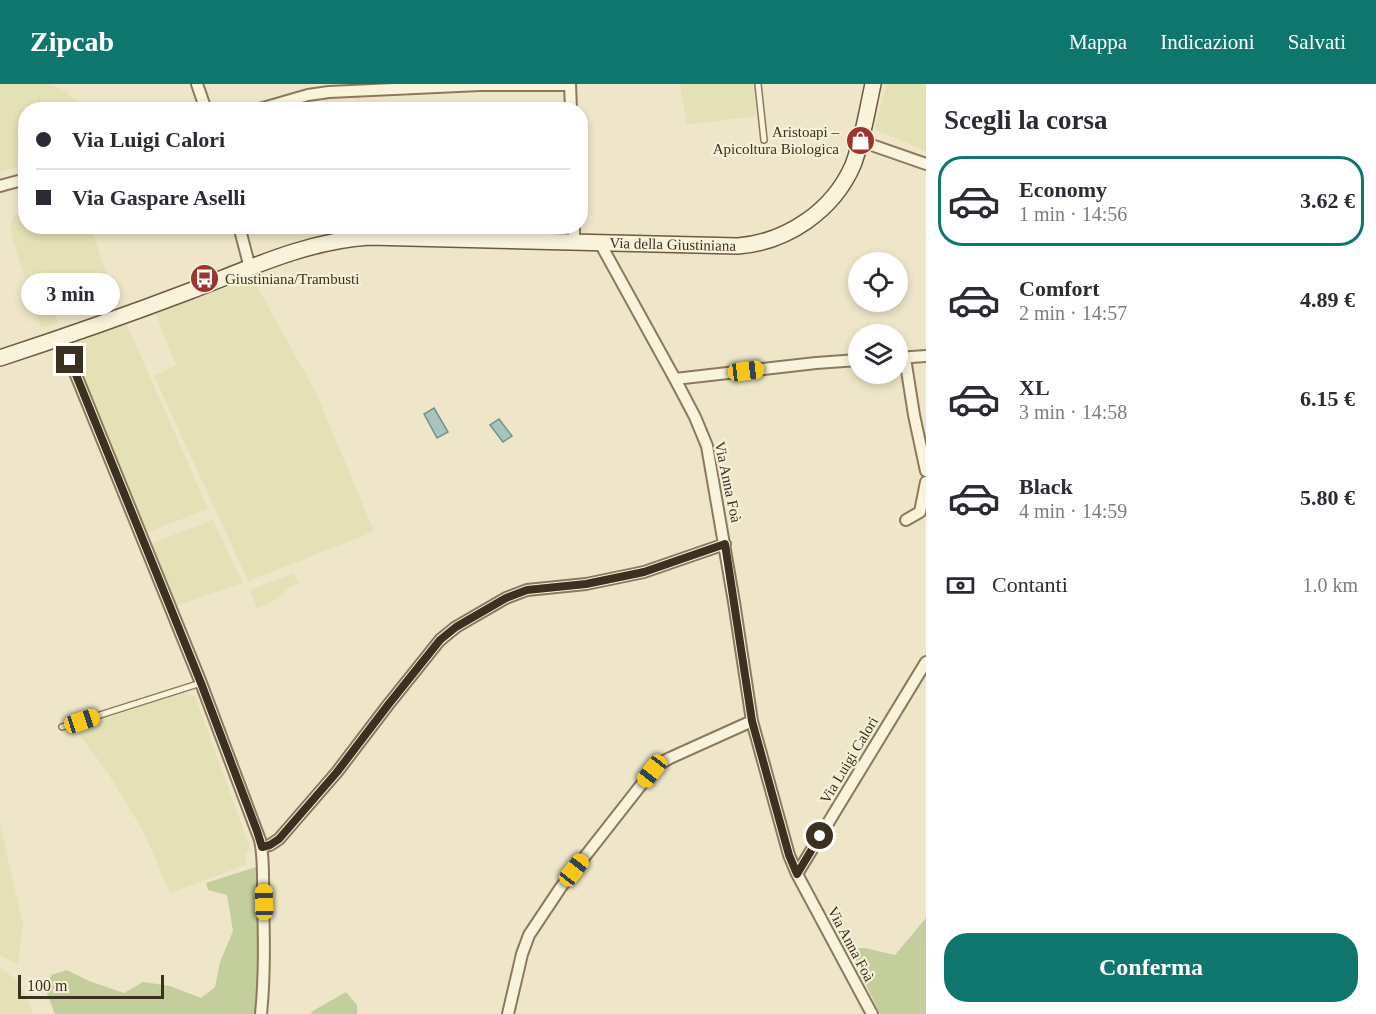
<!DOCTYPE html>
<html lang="it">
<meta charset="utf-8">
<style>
:root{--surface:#fff;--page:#f7f7f7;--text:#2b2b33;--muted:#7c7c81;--line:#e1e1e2;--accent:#0f766e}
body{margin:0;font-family:Georgia,serif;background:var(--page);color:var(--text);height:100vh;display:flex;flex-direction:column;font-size:22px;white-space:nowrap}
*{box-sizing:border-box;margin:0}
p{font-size:20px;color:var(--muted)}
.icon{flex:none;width:33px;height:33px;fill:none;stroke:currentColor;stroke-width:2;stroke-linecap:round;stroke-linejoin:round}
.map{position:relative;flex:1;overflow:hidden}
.panel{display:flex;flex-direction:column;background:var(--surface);width:450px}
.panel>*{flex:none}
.guide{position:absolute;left:18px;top:18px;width:570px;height:132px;border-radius:24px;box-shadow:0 3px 9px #0003;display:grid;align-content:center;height:132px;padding:0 18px;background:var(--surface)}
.buttons{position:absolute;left:848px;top:168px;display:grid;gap:12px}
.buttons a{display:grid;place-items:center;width:60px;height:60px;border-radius:50%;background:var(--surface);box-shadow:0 3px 9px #0003;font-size:30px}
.scale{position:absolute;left:18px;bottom:15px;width:146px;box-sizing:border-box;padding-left:6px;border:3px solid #3c3021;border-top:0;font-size:16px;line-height:21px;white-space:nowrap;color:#3c3021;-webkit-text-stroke:4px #f6f0d8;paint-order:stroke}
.end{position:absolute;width:27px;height:27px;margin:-14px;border:8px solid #3c3021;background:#fff;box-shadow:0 0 0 3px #fff}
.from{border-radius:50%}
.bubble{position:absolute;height:42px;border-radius:21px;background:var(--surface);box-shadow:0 3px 9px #0003;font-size:20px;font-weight:600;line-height:42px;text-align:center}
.car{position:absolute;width:18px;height:36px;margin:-18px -9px;border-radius:8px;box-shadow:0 0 4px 2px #0007;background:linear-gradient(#f5c518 24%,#345 0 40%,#f5c518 0 76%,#345 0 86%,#f5c518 0)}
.guide b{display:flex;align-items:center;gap:21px;height:57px;font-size:22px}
.guide b+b{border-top:2px solid var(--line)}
.guide i{width:15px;height:15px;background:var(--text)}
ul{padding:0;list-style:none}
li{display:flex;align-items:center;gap:18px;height:90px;margin:0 12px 9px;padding:0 6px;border:3px solid transparent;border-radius:24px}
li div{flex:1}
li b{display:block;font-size:22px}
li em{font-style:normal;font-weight:600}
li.on{border-color:var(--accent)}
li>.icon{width:54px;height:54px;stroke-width:1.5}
h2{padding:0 18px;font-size:27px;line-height:72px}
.pay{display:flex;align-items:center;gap:15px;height:66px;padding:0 18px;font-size:22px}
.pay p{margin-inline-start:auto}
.cta{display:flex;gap:12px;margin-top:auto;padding:12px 18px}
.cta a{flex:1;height:69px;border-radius:24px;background:var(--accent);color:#fff;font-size:24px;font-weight:600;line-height:69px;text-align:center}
header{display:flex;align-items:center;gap:36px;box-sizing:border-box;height:84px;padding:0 30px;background:var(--accent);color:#fff}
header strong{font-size:28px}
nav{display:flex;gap:33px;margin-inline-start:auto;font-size:21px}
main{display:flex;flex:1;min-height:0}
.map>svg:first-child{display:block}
.farmland{fill:#e5e1b6}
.green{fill:#c4ce9c}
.water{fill:#a9c3be;stroke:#70928c;stroke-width:1.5}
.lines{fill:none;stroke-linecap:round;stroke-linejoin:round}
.lane-casing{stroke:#8c795d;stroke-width:8}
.street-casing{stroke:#8c795d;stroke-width:14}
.secondary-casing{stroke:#6e5a40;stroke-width:18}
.lane{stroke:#f9f3dc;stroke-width:5}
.street{stroke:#f9f3dc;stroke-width:10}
.secondary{stroke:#f9f3dc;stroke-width:15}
.route{stroke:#3c3021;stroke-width:8}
.labels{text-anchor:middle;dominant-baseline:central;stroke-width:4.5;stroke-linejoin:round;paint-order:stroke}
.poi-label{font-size:15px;fill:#3c3021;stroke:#f6f0d8;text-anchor:end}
.street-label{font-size:15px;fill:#3c3021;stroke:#f6f0d8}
</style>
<header>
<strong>Zipcab</strong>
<nav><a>Mappa</a><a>Indicazioni</a><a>Salvati</a></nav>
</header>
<main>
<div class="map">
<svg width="926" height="930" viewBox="0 0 926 930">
<rect width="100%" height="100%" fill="#efe6c9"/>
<path class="farmland" d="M0,0H50L66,7L81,25L26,26L25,80L0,88Z
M680,0H753L756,32L687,41Z
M887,0H926V67L874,45Z
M25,127L26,142L106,143L92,147L109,197L108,205L104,208L54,225L58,239L41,244L12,154L10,143L12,135L16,131Z
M253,195L316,309L374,447L368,450L248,497L154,292L176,281L154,226Z
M126,238L208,425L146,449L68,260Z
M213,436L243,499L176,522L152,459Z
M294,489L299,499L289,504L276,516L257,524L250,506Z
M182,609L195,612L250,764L246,771V781L170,809L143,747L109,691L75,644Z
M0,740L23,840L18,881L0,871Z
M0,883L15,895L25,910L33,930H0Z"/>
<path class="green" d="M256,783L258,789L260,839L257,930H55L46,907L51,891L67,886L89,897L124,909L143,898L170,902L201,914L215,903L220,878L233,847L227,811L208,806L206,799Z
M926,834V930H880L849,865L865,864L895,871Z
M346,908L357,921V930H311V928Z"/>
<path class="water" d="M434,324L448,348L437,354L424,330Z
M499,335L512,352L503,358L490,341Z"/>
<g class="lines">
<defs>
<path id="lane" d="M758,0L764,56
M62,643L201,599"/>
<path id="street" d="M197,0L206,26
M570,0L571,26
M256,26L308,11L329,8L480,1H570
M860,57L926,80
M0,102L26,95
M239,142L250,184
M574,142V158
M600,159L675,295L695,333L707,362L734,518L752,637L789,771L797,790L872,930
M61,254L201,599L260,756C264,774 263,793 263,812C264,851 265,891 261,930
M897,274L926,272
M905,274L914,331L926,387
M675,295L816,279L858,276
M906,436L920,428L926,398
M262,763L270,761L279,755L337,688L388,621L440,556L456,543L506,514L527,506L586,500L644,488L725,460
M797,790L926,578
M508,930L522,870L529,851L561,803L652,687L659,680L670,674L752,637"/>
<g id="secondary">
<path id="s1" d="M0,274C64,253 127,231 190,207C248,185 306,157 369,153L738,162C787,158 833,127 853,81C863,55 867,27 873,0"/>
</g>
</defs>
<use href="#lane" class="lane-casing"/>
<use href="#street" class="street-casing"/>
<use href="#secondary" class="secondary-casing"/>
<use href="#lane" class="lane"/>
<use href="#street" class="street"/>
<use href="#secondary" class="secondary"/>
</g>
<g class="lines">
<path class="route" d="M70,276L201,599L257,747L262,763L270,761L279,755L337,688L388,621L440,556L456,543L506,514L527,506L586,500L644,488L725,460L752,637L789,771L797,790L820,752"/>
</g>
<defs>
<symbol id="shop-disc" viewBox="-11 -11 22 22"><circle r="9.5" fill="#9b352d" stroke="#f6f0d8"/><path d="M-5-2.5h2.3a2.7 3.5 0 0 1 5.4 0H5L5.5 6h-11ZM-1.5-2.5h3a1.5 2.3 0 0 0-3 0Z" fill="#fff"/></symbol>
<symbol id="bus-disc" viewBox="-11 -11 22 22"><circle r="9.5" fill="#9b352d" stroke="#f6f0d8"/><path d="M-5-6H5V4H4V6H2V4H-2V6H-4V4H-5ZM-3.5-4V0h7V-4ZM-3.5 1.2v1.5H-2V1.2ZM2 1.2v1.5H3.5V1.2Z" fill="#fff"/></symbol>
</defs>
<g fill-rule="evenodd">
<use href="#shop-disc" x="844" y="40" width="33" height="33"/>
<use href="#bus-disc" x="188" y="178" width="33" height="33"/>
</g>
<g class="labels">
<g class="poi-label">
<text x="839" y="48">Aristoapi –<tspan x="839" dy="17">Apicoltura Biologica</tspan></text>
<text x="225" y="195" text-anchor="start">Giustiniana/Trambusti</text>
</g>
<g class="street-label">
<text stroke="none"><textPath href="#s1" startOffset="693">Via della Giustiniana</textPath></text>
<text transform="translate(728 398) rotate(78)">Via Anna Foà</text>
<text transform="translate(849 676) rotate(-59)">Via Luigi Calori</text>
<text transform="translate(851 860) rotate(62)">Via Anna Foà</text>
</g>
</g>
</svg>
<div class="buttons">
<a><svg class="icon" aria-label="locate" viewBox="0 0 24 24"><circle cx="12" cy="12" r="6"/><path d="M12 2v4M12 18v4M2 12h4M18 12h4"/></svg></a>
<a><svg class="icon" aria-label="layers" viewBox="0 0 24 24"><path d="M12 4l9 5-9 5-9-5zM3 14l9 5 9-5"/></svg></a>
</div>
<div class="scale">100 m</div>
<i class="end from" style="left:820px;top:752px"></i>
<i class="end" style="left:70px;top:276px"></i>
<div class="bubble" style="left:21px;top:189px;width:99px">3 min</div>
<i class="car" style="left:746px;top:287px;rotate:83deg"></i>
<i class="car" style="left:82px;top:637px;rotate:72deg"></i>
<i class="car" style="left:652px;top:687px;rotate:218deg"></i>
<i class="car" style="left:574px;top:786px;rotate:38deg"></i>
<i class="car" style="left:264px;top:818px;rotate:359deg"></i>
<div class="guide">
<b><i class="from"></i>Via Luigi Calori</b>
<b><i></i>Via Gaspare Aselli</b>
</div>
</div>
<section class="panel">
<h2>Scegli la corsa</h2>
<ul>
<li class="on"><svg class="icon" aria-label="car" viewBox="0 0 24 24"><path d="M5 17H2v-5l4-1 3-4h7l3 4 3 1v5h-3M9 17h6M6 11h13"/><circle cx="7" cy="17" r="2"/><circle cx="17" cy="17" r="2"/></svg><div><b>Economy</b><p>1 min · 14:56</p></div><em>3.62 €</em></li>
<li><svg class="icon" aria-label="car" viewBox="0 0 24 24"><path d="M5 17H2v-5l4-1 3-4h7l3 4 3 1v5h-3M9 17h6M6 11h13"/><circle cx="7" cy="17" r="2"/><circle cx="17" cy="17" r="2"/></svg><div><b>Comfort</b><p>2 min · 14:57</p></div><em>4.89 €</em></li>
<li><svg class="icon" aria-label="car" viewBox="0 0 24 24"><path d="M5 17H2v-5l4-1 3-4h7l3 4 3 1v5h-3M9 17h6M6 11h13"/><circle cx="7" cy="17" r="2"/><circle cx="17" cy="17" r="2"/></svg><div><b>XL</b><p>3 min · 14:58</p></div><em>6.15 €</em></li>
<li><svg class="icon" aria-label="car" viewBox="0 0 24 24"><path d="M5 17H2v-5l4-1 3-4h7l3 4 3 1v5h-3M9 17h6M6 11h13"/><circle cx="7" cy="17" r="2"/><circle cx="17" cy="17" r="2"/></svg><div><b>Black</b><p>4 min · 14:59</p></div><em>5.80 €</em></li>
</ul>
<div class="pay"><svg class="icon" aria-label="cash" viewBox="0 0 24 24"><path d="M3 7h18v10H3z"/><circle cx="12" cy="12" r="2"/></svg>Contanti<p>1.0 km</p></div>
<div class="cta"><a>Conferma</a></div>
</section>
</main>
